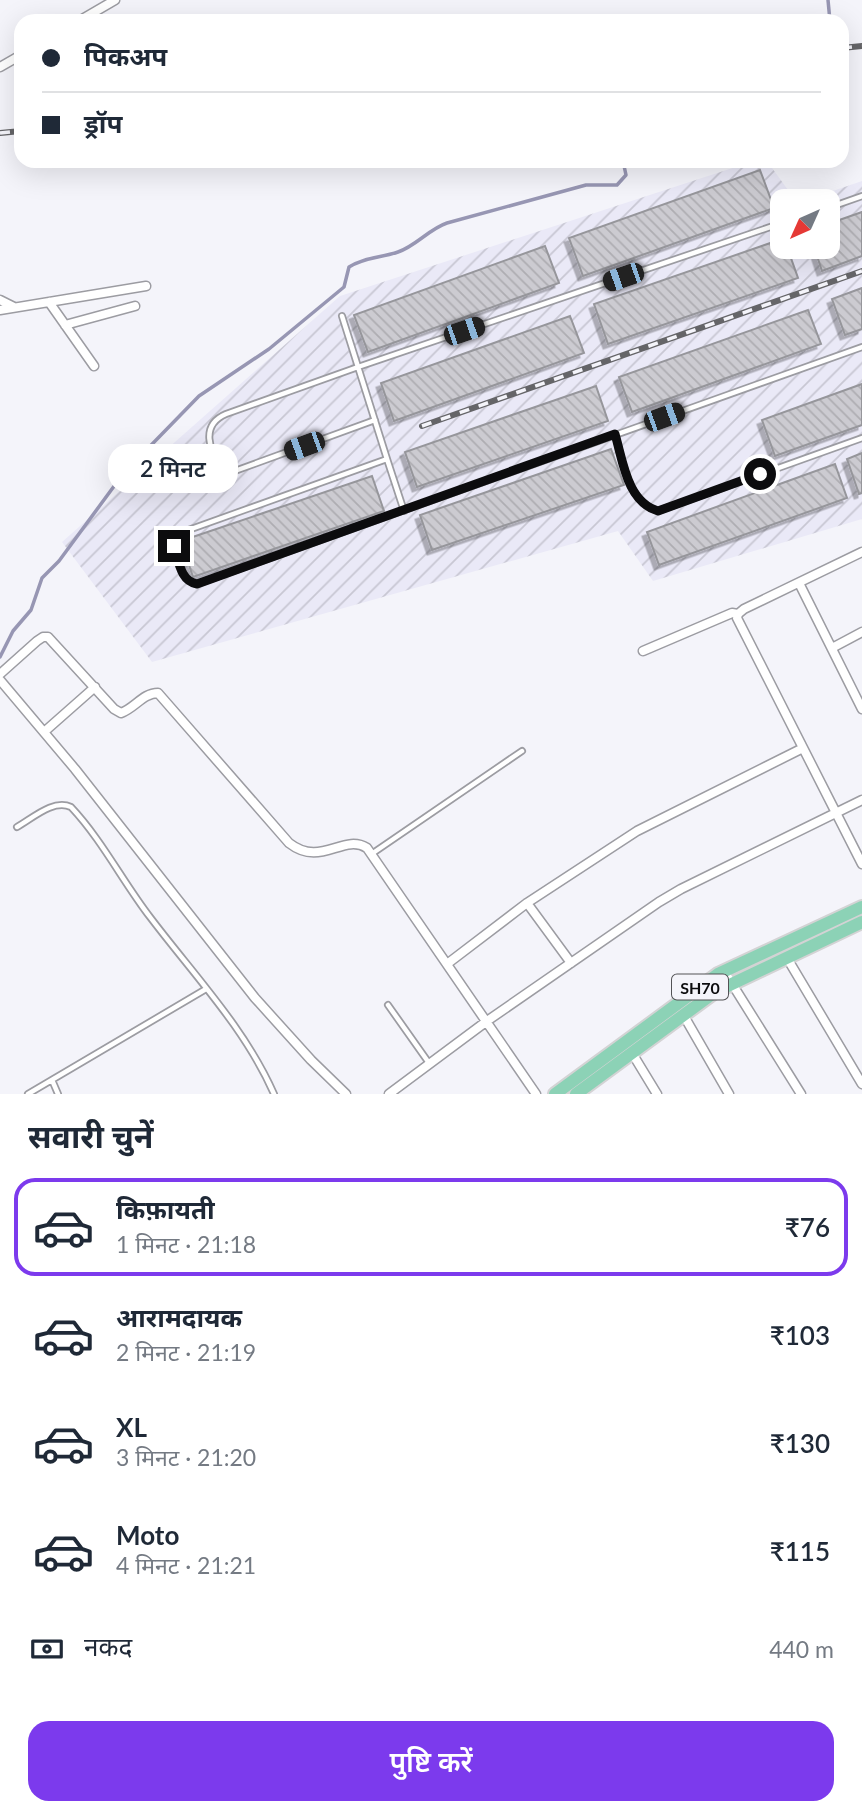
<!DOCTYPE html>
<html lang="hi">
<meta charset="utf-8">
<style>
:root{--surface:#fff;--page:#f2f2f3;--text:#1f2937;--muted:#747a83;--line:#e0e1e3;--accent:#7c3aed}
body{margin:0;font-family:Lato,"Noto Sans Devanagari",sans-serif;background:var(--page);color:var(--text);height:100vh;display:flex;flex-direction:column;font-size:26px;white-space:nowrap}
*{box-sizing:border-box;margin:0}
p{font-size:23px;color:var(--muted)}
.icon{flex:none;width:38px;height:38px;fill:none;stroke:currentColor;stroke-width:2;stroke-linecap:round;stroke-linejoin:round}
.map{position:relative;height:1094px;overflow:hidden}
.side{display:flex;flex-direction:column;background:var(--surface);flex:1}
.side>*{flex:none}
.guide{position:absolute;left:14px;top:14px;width:835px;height:154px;border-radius:21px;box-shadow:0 7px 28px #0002;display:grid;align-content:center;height:154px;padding:0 28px;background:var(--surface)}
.needle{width:46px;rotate:225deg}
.controls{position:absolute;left:770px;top:189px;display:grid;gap:14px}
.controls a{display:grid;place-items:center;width:70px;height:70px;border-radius:14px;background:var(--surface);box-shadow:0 7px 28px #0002;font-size:35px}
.end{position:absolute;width:32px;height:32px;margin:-16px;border:9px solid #0c0c0e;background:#fff;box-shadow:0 0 0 4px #fff}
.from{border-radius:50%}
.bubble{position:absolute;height:49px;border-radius:21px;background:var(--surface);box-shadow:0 7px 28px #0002;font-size:23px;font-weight:600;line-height:49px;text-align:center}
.car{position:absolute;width:21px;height:42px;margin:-21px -10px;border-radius:9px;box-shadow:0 0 5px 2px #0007;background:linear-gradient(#222 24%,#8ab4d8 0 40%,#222 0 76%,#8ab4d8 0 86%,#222 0)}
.guide b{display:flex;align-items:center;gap:24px;height:66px;font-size:26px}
.guide b+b{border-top:2px solid var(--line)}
.guide i{width:18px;height:18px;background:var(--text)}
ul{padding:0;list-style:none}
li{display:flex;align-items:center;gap:21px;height:98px;margin:0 14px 10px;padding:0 14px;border:4px solid transparent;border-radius:21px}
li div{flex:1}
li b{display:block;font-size:26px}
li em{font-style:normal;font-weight:600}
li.on{border-color:var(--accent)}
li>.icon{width:63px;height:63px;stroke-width:1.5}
h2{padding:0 28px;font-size:32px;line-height:84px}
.pay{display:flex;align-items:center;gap:18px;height:77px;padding:0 28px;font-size:26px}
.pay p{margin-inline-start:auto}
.cta{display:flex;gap:14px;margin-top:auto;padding:14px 28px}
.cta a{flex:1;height:80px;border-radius:21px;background:var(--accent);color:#fff;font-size:28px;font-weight:600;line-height:80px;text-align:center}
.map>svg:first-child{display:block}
.industrial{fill:url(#industrial-furrows)}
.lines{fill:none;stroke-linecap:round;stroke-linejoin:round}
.stream{stroke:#9796b3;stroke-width:3.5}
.building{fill:url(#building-back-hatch);stroke:#96969b;stroke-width:2;filter:url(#shadow)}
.lane-casing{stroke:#9c9ca2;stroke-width:8}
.street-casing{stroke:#9c9ca2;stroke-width:11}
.primary-casing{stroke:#d3d3d4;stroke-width:16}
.lane{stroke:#fff;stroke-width:4.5}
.street{stroke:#fff;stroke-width:8}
.primary{stroke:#8cd2b6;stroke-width:12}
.rail-casing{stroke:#656568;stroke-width:6}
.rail{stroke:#f4f4fa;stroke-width:3.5;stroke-dasharray:10;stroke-linecap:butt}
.route{stroke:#0c0c0e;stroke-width:9}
.labels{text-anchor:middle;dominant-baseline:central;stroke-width:6;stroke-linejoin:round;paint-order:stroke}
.shield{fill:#f4f4fa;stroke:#525255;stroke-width:2}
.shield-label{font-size:16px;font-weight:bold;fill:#0c0c0e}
</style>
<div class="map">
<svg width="862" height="1094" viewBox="0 0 862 1094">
<defs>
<pattern id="industrial-furrows" width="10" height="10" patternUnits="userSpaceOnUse" patternTransform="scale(1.75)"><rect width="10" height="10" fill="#eae9f7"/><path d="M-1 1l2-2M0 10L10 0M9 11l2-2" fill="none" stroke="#c8c7d3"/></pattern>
<pattern id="building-back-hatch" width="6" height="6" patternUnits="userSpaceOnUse" patternTransform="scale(1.75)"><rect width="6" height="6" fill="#cccbd1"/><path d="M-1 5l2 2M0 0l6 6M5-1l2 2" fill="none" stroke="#aeadb2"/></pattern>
<filter id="shadow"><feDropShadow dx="-4.5" dy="4.5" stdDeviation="0" flood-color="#0004"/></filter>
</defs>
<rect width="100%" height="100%" fill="#f4f4fa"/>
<path class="industrial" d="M754,161H767L796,201H782V247H828V201H804L862,181V519L653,581L618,531L152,662L62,542L340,296Z"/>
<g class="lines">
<path class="stream" d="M828,0L830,21
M0,657L13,631L31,610L42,578L59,561L123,474L199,396L269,349L344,287L349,267C365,257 381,258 398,252C416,246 429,229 447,223L586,185H617L626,175L623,161"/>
</g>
<path class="building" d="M760,170L774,208L583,276L569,238Z
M862,212V256L822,271L814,247H828V224Z
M782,239V247H787L798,278L608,344L594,304Z
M545,246L559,283L368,352L354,315Z
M862,288V329L845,335L832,299Z
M808,310L821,344L632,412L619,377Z
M570,316L584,353L394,421L381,383Z
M862,384V425L775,456L762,420Z
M596,386L608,421L417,487L405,452Z
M611,449L624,485L432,550L420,515Z
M862,453V493L859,494L847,459Z
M835,464L847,498L659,565L647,532Z
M372,476L384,511L193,577L181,541Z"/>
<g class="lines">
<defs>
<path id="lane" d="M828,208L862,196
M342,316L387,459L180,533C168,546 180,581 197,584L862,347
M375,420L232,472L222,470C209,450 200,425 226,414L358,367L782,223
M615,434C623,461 627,502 658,511L862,438
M387,459L404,511
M17,827C33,818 53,799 71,807C102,840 123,882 150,917C193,974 245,1028 274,1094
M373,853L522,751
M388,1005L429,1063
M52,1080L58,1094
M28,1094L206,989"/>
<path id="street" d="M79,21L115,0
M0,67L21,55
M0,300L14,307
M49,302L94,366
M0,310L146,286
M65,325L135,306
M862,552L744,609L738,614L737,618L862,864
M799,583L862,709
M832,648L862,632
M643,651L732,613L738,614
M0,674L37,641L43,637H48L114,709L121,713C135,708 143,693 158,693L289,843C321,868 343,833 367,848L536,1094
M0,680L75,769L255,998L311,1060L346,1094
M44,732L95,687
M527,903L571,963
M787,958L862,1084
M447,964L527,903L637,831L803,748
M724,971L801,1094
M684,1016L729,1094
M632,1053L657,1094
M389,1094L487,1021L659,902L681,889L862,800"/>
<path id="primary" d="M555,1094L718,974L862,907
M576,1094L715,992L862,922"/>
</defs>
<use href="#lane" class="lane-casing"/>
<use href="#street" class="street-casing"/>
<use href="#primary" class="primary-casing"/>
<use href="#lane" class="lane"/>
<use href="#street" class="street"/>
<use href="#primary" class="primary"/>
<defs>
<path id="rail" d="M842,48L862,46
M0,133L21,131
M422,426L862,271"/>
</defs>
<use href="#rail" class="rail-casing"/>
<use href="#rail" class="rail"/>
</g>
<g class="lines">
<path class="route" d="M174,546C179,561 180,581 197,584L615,434C623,461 627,502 658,511L760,474"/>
</g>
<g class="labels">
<rect class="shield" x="672" y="974.5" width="56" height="25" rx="5"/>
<g class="shield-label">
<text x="700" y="987">SH70</text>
</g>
</g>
</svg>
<div class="controls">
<a><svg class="needle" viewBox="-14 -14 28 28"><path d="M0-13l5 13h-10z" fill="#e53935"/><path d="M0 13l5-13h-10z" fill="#747a83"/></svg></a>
</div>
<i class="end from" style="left:760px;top:474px"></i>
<i class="end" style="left:174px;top:546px"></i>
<div class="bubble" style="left:108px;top:444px;width:130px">2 मिनट</div>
<i class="car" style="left:623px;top:277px;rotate:251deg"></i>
<i class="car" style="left:464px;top:331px;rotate:71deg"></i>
<i class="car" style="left:664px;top:417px;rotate:70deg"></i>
<i class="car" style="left:304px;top:446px;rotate:250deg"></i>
<div class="guide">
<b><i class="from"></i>पिकअप</b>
<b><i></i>ड्रॉप</b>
</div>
</div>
<section class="side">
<h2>सवारी चुनें</h2>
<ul>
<li class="on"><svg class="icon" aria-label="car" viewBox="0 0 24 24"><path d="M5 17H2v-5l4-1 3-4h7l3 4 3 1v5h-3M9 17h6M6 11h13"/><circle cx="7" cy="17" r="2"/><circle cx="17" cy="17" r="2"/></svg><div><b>किफ़ायती</b><p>1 मिनट · 21:18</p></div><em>₹76</em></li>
<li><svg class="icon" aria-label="car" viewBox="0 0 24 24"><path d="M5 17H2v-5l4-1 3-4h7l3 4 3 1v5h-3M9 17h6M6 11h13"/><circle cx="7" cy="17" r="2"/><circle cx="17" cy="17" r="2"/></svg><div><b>आरामदायक</b><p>2 मिनट · 21:19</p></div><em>₹103</em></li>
<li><svg class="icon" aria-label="car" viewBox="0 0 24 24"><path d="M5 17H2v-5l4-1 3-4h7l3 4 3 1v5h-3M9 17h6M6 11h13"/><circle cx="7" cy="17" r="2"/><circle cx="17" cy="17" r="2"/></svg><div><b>XL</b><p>3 मिनट · 21:20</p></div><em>₹130</em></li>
<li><svg class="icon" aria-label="car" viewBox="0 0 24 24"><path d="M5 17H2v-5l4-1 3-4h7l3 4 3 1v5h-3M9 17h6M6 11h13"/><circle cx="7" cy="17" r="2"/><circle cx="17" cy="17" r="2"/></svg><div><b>Moto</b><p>4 मिनट · 21:21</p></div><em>₹115</em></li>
</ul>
<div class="pay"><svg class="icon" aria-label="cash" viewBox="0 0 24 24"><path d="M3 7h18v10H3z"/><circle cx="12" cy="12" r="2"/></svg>नकद<p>440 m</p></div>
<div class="cta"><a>पुष्टि करें</a></div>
</section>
